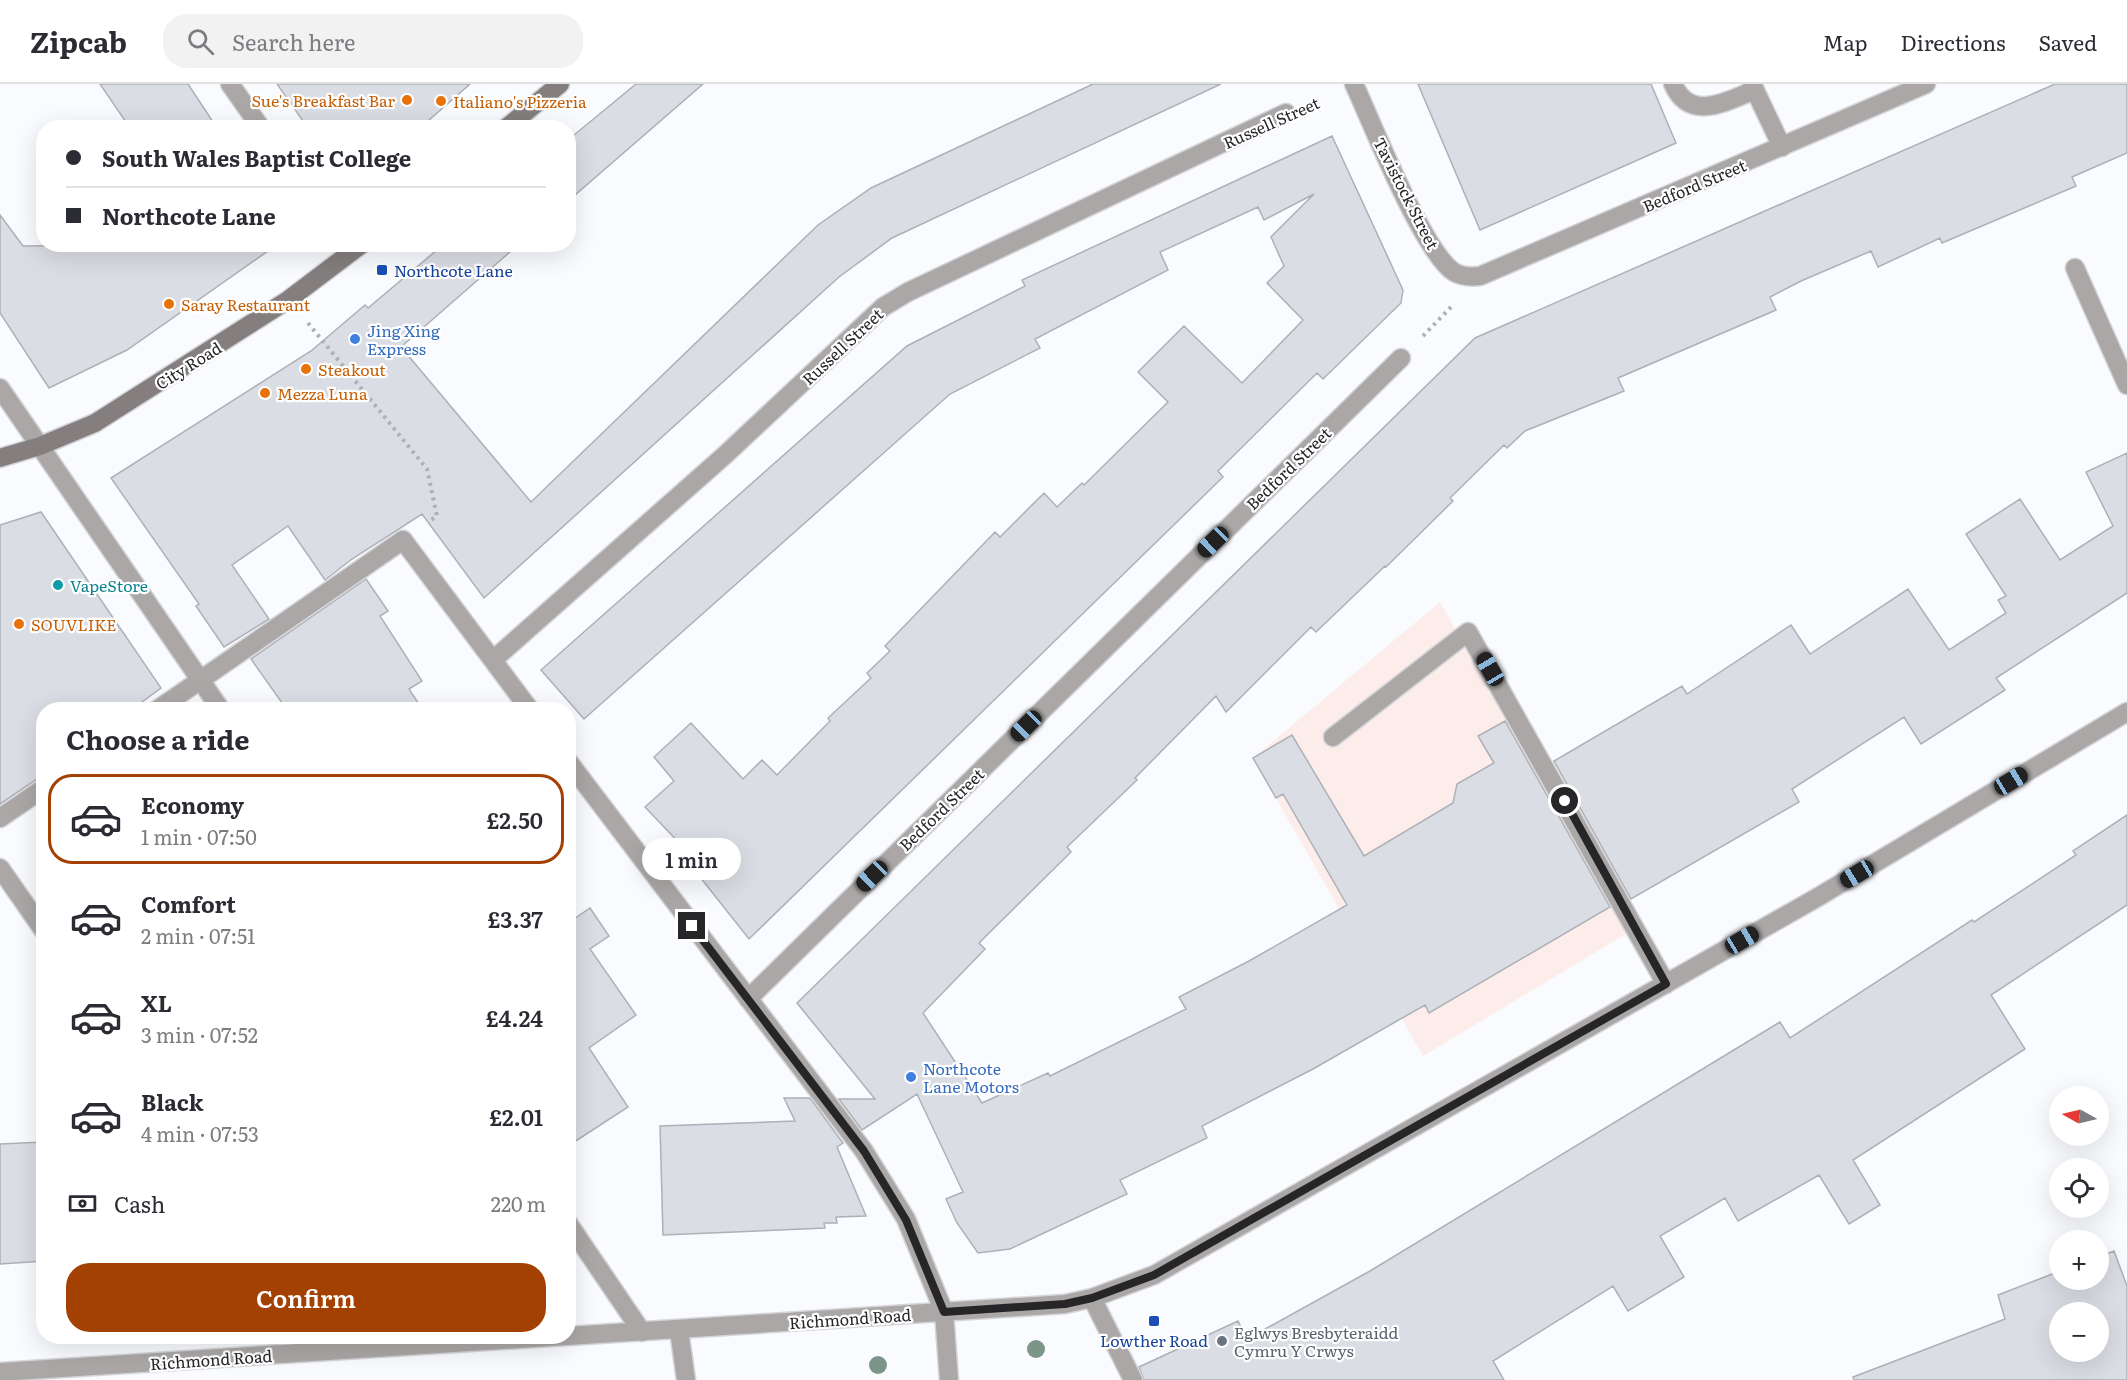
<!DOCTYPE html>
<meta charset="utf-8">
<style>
:root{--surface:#fff;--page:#f2f2f3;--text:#2b2b33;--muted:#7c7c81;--line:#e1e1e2;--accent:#a34102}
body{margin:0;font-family:Literata,serif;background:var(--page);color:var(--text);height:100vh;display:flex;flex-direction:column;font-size:22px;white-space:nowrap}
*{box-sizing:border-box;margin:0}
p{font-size:20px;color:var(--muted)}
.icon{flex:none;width:33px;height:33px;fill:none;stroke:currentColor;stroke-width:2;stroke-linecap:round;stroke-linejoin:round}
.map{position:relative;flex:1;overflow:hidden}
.side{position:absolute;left:36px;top:618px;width:540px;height:642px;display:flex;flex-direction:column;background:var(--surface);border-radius:24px;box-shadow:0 6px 24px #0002}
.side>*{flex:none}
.hud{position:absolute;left:36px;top:36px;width:540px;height:132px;border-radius:24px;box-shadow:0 6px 24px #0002;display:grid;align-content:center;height:132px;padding:0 30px;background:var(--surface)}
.needle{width:39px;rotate:278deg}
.tools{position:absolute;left:2049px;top:1002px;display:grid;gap:12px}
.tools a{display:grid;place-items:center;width:60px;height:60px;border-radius:50%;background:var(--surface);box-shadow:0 6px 24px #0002;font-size:30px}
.end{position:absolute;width:27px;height:27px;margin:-14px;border:8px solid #262629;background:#fff;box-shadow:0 0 0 3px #fff}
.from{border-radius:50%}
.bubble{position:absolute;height:42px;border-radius:21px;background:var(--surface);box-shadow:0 6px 24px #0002;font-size:20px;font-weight:600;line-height:42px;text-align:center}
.car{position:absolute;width:18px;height:36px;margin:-18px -9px;border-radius:8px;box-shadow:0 0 4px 2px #0007;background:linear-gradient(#222 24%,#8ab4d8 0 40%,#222 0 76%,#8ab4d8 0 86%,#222 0)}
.hud b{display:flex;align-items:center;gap:21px;height:57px;font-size:22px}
.hud b+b{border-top:2px solid var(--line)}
.hud i{width:15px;height:15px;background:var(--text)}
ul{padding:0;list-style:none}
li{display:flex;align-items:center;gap:18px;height:90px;margin:0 12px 9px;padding:0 18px;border:3px solid transparent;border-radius:24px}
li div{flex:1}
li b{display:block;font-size:22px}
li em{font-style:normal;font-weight:600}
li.selected{border-color:var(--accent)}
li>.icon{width:54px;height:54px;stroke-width:1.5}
h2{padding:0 30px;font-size:27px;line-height:72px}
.pay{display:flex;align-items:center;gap:15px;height:66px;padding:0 30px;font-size:22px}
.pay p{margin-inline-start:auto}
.button{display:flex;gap:12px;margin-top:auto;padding:12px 30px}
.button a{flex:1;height:69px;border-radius:24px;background:var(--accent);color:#fff;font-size:24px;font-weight:600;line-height:69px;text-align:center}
header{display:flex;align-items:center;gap:36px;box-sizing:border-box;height:84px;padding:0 30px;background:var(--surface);border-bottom:2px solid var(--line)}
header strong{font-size:28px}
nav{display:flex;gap:33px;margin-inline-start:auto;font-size:21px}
.search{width:420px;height:54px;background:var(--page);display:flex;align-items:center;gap:15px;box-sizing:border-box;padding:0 21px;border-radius:24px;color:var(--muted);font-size:22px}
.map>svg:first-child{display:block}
.education{fill:#fdedea}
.building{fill:#dbdde4;stroke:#aeb0b7;stroke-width:1.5;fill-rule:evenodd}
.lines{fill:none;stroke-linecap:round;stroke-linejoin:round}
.lane-casing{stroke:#d4d5d8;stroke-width:21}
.street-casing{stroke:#d4d5d8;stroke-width:21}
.secondary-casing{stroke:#d4d5d8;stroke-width:21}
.path{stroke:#afb0b3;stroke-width:4;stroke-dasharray:3 4.5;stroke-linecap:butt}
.lane{stroke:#aba7a7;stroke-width:18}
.street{stroke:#aba7a7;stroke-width:18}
.secondary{stroke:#847e7e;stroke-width:18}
.tree{fill:#7c9589}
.route{stroke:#262629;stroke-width:8}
.food-dot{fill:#e8710a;stroke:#fff;stroke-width:2}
.transit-dot{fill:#1a4fb4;stroke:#fff;stroke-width:2}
.shop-dot{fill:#3f7fe0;stroke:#fff;stroke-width:2}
.culture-dot{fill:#0f9aa8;stroke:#fff;stroke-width:2}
.worship-dot{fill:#6b7280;stroke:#fff;stroke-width:2}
.labels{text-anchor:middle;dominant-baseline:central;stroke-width:4.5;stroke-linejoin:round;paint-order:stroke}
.food-label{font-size:16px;fill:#c56008;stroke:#fff;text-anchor:start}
.street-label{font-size:16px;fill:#262629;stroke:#fff}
.transit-label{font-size:16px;fill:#164399;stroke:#fff;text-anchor:start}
.shop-label{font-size:16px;fill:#366cbe;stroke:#fff;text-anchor:start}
.culture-label{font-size:16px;fill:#0d838f;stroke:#fff;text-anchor:start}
.worship-label{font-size:16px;fill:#5b616d;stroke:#fff;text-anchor:start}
</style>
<header>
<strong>Zipcab</strong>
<div class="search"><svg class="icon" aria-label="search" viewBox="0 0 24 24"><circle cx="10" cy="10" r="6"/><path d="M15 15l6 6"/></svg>Search here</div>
<nav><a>Map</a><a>Directions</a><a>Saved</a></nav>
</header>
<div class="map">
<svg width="2127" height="1296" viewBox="0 0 2127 1296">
<rect width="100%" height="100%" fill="#fafbfe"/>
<path class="education" d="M1440,518L1629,848L1423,972L1253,674Z"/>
<path class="building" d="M100,0H188L217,44H130Z
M277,0H470L420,44H308Z
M636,0H703L568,117V56Z
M1093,0H1221L892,154L839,193L484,514L422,430L352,475L325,496L288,442L232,481L269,535L224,563L196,522L199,520L111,394L311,267L365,221L368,224L444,160H519L401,263L531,418L818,141L871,104Z
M1418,0H1651L1676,59L1480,146Z
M2055,0H2127V69L2072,93L2076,102L1942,159L1940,154L1878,183L1871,167L1801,197L1770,213L1776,226L1618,294L1624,307L1525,347L1507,364L1504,361L1450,414L1453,417L1386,483L1385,482L1316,548L1311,543L1226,628L1216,612L1135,694L1137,696L1067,763L1071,768L979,859L985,865L923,929L982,1019L1048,989L1050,992L1186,925L1179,913L1249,877L1347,821L1283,710L1276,714L1253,674L1292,651L1364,772L1453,719L1457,700L1494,679L1478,652L1505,637L1610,823L1429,929L1425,921L1313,985L1202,1042L1207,1054L1120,1096L1127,1110L1010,1165L978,1169L957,1139L946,1115L963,1108L917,1010L862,1046L839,1015H875L797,919L1475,254Z
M1332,52L1403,206L1401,219L1323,295L1317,289L1218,387L1223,393L749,855L681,769L685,765L645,723L674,697L654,673L691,639L743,695L762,676L777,691L830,637L828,634L871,594L867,589L890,567L885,562L995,448L1000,453L1044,409L1057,423L1082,399L1084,401L1168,318L1138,288L1184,242L1242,299L1303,236L1267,199L1284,182L1271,153L1314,110L1264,136L1258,123L1160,168L1168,186L1035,255L1040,264L950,310L584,635L541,586L907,262L1025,202L1022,196Z
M0,131L23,162L278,160L127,266L49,304L0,229Z
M2127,369V509L1996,594L2005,606L1921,660L1904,633L1792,705L1799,718L1631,815L1554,677L1682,602L1687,610L1791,541L1810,570L1908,505L1949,566L2006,529L1998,516L2006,512L1966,450L2020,415L2060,476L2113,442L2086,388Z
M41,428L161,604L131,626H44V690L0,720V441Z
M366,495L388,527L380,532L422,597L409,605L423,626H287L251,575Z
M2127,731V821L1991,911L2025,965L1853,1076L1880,1121L1849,1140L1819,1091L1738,1137L1725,1114L1660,1152L1684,1193L1628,1227L1613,1202L1493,1277L1504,1296H1144L1139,1283L1238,1237L1247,1255L1370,1187L1780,938L1790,954L1972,836L1974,838L2076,771L2073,767Z
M590,824L609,852L590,865L636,931L589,964L628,1023L568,1062V833L571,837Z
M784,1014H810L843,1059L837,1063L866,1132L836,1133L837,1139H824L825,1144L663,1151L660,1042L795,1037Z
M44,1058V1177L0,1180V1060Z
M2114,1167L2127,1202V1296H1854L1853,1293L2005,1235L1998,1211L2060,1187V1196H2098V1173ZM2060,1228H2098V1268H2060Z"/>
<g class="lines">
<defs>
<path id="lane" d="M1673,0C1690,39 1727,17 1755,6
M1752,0L1782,63
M2075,184L2127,301
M157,626L403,456
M1333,653L1468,548L1666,900
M0,734L44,704
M0,784L44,847
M679,1246L686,1296"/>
<path id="street" d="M230,0L261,44
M1354,0C1372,39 1423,168 1454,188C1462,193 1471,193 1480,192L1926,0
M0,304L221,626
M403,456L530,626
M493,576L725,371L883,223L908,208L1286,29
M568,677L864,1067L906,1135L944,1228L949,1296
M748,915L1401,274
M568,1139L642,1248
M1092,1214L1133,1296
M568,1252L1065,1220L1092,1214L1154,1191L1818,813L2127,628
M0,1288L566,1252"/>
<path id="secondary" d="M506,44L560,0
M0,374L40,362L95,339L288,216L362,160"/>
</defs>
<use href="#lane" class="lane-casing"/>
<use href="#street" class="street-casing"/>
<use href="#secondary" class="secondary-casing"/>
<path class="path" d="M308,239L427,385L437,432L428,438
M1423,252L1451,223"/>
<use href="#lane" class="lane"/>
<use href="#street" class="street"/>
<use href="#secondary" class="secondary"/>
</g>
<g class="tree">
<circle cx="1036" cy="1265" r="9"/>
<circle cx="878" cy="1281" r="9"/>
</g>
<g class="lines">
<path class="route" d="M692,842L864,1067L906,1136L944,1228L1065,1220L1092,1214L1154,1191L1666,900L1565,717"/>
</g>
<g class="food-dot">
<circle cx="407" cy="16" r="6"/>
<circle cx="441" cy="17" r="6"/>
<circle cx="169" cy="220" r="6"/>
<circle cx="306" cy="285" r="6"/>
<circle cx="265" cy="309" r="6"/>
<circle cx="19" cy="540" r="6"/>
</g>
<g class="transit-dot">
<rect x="376" y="180" width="12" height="12" rx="3"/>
<rect x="1148" y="1231" width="12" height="12" rx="3"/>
</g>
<g class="shop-dot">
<circle cx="355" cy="255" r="6"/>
<circle cx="911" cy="993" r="6"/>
</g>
<circle class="culture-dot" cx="58" cy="501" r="6"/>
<circle class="worship-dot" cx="1222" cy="1257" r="6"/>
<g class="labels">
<g class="food-label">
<text x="395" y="16" text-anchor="end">Sue's Breakfast Bar</text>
<text x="453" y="17">Italiano's Pizzeria</text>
<text x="181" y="220">Saray Restaurant</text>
<text x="318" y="285">Steakout</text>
<text x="277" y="309">Mezza Luna</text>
<text x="31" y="540">SOUVLIKE</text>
</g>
<g class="street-label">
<text transform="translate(1271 38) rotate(-24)">Russell Street</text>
<text transform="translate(1694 101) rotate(-23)">Bedford Street</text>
<text transform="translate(1407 109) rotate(63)">Tavistock Street</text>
<text transform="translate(842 262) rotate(-43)">Russell Street</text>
<text transform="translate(188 281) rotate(-32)">City Road</text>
<text transform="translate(1288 384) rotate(-44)">Bedford Street</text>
<text transform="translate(941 725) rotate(-44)">Bedford Street</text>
<text transform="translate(850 1234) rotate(-4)">Richmond Road</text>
<text transform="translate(211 1275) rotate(-4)">Richmond Road</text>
</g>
<g class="transit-label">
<text x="394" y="186">Northcote Lane</text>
<text x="1154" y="1256" text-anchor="middle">Lowther Road</text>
</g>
<g class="shop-label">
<text x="367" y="246">Jing Xing<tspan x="367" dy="18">Express</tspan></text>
<text x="923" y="984">Northcote<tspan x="923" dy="18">Lane Motors</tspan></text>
</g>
<g class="culture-label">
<text x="70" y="501">VapeStore</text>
</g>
<g class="worship-label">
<text x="1234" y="1248">Eglwys Bresbyteraidd<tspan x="1234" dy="18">Cymru Y Crwys</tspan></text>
</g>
</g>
</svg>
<div class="tools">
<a><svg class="needle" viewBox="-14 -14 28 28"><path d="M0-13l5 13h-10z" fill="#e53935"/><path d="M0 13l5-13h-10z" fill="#7c7c81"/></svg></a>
<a><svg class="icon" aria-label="locate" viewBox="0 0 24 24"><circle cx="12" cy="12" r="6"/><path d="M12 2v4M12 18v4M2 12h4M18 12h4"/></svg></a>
<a>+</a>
<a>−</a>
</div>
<i class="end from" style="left:1565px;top:717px"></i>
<i class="end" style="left:692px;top:842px"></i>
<div class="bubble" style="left:642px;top:754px;width:99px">1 min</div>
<i class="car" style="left:1213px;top:458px;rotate:226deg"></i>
<i class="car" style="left:1490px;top:585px;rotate:330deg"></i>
<i class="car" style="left:1026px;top:642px;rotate:225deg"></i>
<i class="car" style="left:2011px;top:697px;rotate:59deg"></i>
<i class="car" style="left:1857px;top:790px;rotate:239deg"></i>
<i class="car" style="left:872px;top:792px;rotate:226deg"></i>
<i class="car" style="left:1742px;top:856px;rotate:60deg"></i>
<div class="hud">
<b><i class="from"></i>South Wales Baptist College</b>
<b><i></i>Northcote Lane</b>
</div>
<section class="side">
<h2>Choose a ride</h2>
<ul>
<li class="selected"><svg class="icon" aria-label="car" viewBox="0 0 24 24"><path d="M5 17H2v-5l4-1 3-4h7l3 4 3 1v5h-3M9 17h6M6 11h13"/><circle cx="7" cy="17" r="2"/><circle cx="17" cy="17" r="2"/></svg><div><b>Economy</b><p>1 min · 07:50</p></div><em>£2.50</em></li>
<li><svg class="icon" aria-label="car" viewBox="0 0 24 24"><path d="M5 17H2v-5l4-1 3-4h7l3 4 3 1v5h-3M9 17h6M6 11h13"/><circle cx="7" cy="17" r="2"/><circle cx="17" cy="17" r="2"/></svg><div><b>Comfort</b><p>2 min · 07:51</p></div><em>£3.37</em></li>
<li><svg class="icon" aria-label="car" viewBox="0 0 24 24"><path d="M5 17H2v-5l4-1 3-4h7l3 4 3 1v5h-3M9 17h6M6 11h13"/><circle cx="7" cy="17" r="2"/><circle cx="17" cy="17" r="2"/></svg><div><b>XL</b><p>3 min · 07:52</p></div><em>£4.24</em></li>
<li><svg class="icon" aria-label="car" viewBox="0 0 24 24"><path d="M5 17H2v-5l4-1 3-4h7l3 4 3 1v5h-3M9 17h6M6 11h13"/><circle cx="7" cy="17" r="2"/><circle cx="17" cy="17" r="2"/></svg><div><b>Black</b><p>4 min · 07:53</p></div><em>£2.01</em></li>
</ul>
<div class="pay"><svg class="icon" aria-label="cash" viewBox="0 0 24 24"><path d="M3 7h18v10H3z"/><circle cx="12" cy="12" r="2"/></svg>Cash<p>220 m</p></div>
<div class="button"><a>Confirm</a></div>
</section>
</div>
